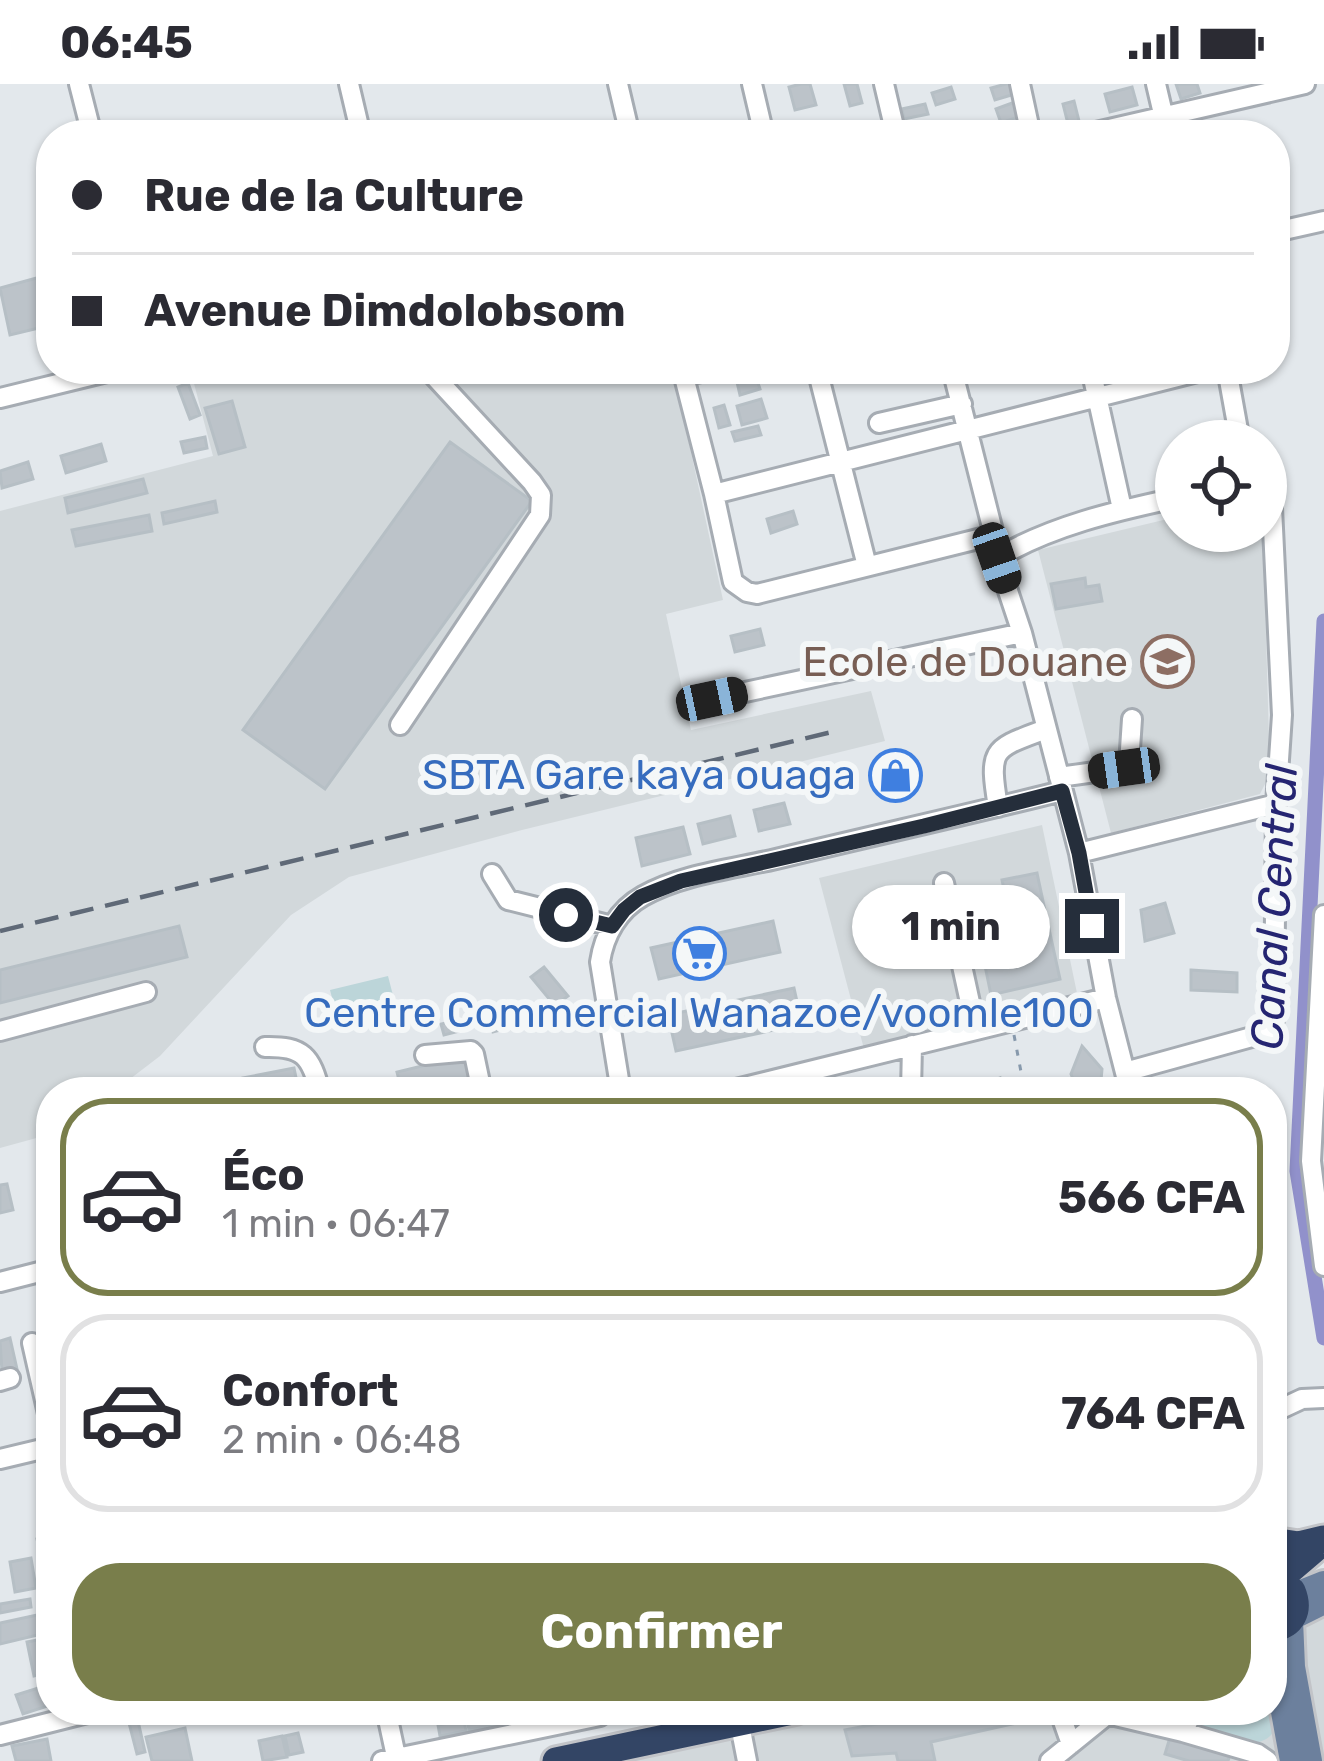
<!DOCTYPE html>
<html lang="fr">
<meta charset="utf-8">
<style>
:root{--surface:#fff;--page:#f2f2f3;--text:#2b2b33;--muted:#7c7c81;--line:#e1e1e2;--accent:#797e4b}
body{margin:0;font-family:Rubik,sans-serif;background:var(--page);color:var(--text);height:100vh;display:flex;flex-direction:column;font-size:45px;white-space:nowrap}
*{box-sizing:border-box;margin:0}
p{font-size:39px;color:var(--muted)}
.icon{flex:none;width:66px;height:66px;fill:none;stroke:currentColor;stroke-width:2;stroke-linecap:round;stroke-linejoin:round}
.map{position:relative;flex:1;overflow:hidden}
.sheet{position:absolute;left:36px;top:993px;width:1251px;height:648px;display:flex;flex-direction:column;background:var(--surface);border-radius:48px;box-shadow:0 3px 9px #0004}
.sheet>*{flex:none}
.banner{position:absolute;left:36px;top:36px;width:1254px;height:264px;border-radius:48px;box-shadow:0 3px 9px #0004;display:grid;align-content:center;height:264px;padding:0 36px;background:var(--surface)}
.tools{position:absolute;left:1155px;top:336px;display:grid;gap:24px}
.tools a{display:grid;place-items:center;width:132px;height:132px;border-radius:50%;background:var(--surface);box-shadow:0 3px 9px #0004;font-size:60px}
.end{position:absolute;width:54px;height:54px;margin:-27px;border:15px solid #252e3b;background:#fff;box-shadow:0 0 0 6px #fff}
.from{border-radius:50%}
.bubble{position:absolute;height:84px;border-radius:42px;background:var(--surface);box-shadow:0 3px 9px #0004;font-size:39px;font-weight:700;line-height:84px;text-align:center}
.car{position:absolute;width:36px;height:72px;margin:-36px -18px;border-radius:15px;box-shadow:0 0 9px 3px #0007;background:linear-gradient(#222 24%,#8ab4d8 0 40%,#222 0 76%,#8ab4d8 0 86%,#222 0)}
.banner b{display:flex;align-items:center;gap:42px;height:114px;font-size:45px}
.banner b+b{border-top:3px solid var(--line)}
.banner i{width:30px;height:30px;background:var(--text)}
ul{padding:21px 0 0;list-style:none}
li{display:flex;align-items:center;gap:36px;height:198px;margin:0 24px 18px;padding:0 12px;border:6px solid var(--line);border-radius:48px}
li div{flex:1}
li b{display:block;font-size:45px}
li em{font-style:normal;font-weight:700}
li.selected{border-color:var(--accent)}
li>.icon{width:108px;height:108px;stroke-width:1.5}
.cta{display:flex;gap:24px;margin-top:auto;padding:24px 36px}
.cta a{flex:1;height:138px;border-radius:48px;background:var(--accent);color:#fff;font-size:48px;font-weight:700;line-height:138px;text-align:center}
.status{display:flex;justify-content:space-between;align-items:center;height:84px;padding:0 60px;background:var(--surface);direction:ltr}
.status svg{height:33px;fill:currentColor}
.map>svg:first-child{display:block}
.built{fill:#d2d8db}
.green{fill:#bcd5d9}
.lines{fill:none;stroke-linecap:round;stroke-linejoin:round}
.canal{stroke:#9191cb;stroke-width:15}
.building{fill:#bcc3c9;stroke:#b6bfc5;stroke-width:3}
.minor-casing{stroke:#a6acb3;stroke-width:24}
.major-casing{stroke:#c2c4c8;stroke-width:30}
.highway-casing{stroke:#c2c4c8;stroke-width:33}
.path{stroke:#8799ac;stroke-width:3;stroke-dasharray:6 9;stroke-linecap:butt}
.minor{stroke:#fff;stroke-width:18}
.major{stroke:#6c809d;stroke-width:24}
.highway{stroke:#334565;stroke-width:27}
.rail{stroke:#5f6977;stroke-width:4.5;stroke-dasharray:24 12;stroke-linecap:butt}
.route{stroke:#252e3b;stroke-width:15}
.labels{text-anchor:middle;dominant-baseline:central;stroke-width:12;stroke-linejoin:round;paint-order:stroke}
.education-label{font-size:42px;fill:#785e54;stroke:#f4f7f8;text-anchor:end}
.shop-label{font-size:42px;fill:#366cbe;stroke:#f4f7f8;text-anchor:end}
.water-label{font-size:45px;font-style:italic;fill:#252572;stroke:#f4f7f8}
</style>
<div class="status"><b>06:45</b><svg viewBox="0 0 49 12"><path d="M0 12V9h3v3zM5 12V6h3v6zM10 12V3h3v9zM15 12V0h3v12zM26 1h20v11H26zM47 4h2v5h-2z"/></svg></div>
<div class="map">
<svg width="1324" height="1677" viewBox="0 0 1324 1677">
<rect width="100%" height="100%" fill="#e3e8ec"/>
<path class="built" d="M202,285H673L723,516L666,530L691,646L871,607L885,657L522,746L349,793L291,831L160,972L113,1008H51V1050L0,1064V427L213,372L191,288Z
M1176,433V447H1263L1270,690L1260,710L1111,749L1038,466Z
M1042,741L1078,914L864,965L819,794Z
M1324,1518V1677H560L798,1626H1272V1537Z"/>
<path class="green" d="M388,892L396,923L338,937L330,906Z
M1206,1626H1272L1277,1642C1271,1653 1266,1657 1254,1659L1197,1643Z"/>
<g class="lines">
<path class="canal" d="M1324,537L1297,1087L1324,1254"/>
</g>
<path class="building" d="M801,0H810L816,21L795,26L789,3Z
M844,0H857L862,19L850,22Z
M1006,0H1012L1015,10L995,16L991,4Z
M1176,0H1197L1200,9L1181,15Z
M951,3L955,15L936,21L932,9Z
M1132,3L1137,21L1110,28L1105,10Z
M1074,17L1079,37L1068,40L1063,20Z
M1015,18L1021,32L1001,39L996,25Z
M925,20L928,30L904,35L902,25Z
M51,190V241L10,251L0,204Z
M756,293L760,305L740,311L737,298Z
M188,299L200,331L190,335L178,303Z
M761,315L767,334L742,341L737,322Z
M232,317L245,363L219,370L205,324Z
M724,321L730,341L719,344L714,324Z
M758,342L761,351L735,357L732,348Z
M205,353L207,364L184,369L181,358Z
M450,358L532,417L325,705L243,646Z
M101,360L106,377L66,389L61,372Z
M28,378L33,395L2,404L0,387Z
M143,395L147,409L68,429L65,414Z
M215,417L217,428L164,440L162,429Z
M793,427L797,440L771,449L767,435Z
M149,431L152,447L76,462L72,446Z
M1085,494L1086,503L1099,501L1102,517L1056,525L1051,500Z
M760,545L764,561L735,568L731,552Z
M784,719L790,740L759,747L754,726Z
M730,732L735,752L703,760L698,740Z
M683,743L690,770L642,782L636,754Z
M1037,789L1046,831L1011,839L1002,796Z
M1165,819L1174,849L1145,857L1141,826Z
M1046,831L1060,895L991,911L984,877L1008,872L1001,841Z
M773,837L780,868L659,895L651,864Z
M179,842L187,873L0,919V886Z
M544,883L568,912L555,922L531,893Z
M1191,886L1237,889V908L1191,906Z
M794,904L802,940L676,967L668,931Z
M512,929L516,942L493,948L489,934Z
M462,935L464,946L444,951L441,940Z
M1082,962L1102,985L1100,1008H1078L1071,990Z
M467,971L476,1008H402L397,988Z
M294,984L299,1008H246L243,994Z
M1000,994L1002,1008H967Z
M7,1100L13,1126L0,1129V1101Z
M10,1254L17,1285L2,1288L0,1257Z
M47,1453L51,1471V1507H48L37,1455Z
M31,1474L36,1504L15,1508L10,1478Z
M30,1515L31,1523L0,1529V1520Z
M37,1531L42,1550L0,1560V1539Z
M48,1554L51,1588L34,1592L27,1558Z
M51,1600V1621L23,1630L16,1611Z
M508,1626H522L524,1634L499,1639L496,1629Z
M950,1626H1048L1049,1632L931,1658L935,1677H898L896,1669L852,1672L845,1646Z
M493,1630L495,1641L469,1646L467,1635Z
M464,1636L466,1647L440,1652L438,1641Z
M138,1637L145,1668L137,1670L129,1639Z
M185,1644L192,1677H152L146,1653Z
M298,1649L303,1668L289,1671L285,1652Z
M1171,1650L1231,1667L1228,1677H1189L1165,1670Z
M282,1652L287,1673L263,1677L259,1657Z
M47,1655L51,1677H16L12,1662Z"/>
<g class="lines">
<defs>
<path id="minor" d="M79,0L92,51
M349,0L361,51
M618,0L630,51
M752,0L764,51
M884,0L896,51
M1020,0L1031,51
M1156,0L1168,51
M1083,51L1305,0
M1275,148L1324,137
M682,285L714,410L733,498L747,508L757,510L994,451
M817,285L867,482
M952,285L994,451L997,474L1022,549L1079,769L1106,914L1130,1008
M1091,285L1122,425
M1227,285L1240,357
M683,292L714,285
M0,314L119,285
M879,339L962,320
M714,410L1209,285
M997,474C1051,442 1115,427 1176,414
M712,615L1022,549
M400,641L540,431L541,411L532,398L434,292L431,285
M1059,693L1124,684L1129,680L1132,635
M998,723C988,663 993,665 1046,645
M1079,769L1276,720
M492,790L508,816L612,842
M944,799L976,946
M1324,831L1311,1077L1324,1182
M0,947L146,908
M265,963C303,962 311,972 320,1008
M425,971L471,967L474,970L482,1008
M1125,988L1259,951L1267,948L1274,936L1276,720L1282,631L1271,403L1266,400
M621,1008L600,878C604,851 618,826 643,812C682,790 733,785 776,775C871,752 967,731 1062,707
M724,1008L1106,914
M911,1008L912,961
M0,1198L51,1185
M32,1259L51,1343
M0,1297L10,1294
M1272,1329L1302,1315L1324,1314
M0,1375L42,1365L50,1360L51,1355
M386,1626L397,1677
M1059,1626L1071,1660
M1107,1630L1183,1648L1258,1670L1268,1677
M738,1631L747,1677
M1183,1648L1194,1626
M0,1651L99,1626
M382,1677L600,1632
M1050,1677L1113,1626"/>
<path id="major" d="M1294,1511L1324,1499
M1294,1533L1324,1518
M1291,1536L1293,1583L1310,1677
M1272,1568L1292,1677"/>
<path id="highway" d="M1272,1457L1299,1461L1324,1455
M1276,1498L1324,1457
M1272,1544C1293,1542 1300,1526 1292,1507
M556,1677L797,1626"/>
</defs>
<use href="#minor" class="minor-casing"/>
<use href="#major" class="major-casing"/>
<use href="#highway" class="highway-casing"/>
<path class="path" d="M1014,951L1022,993V1008"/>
<use href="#minor" class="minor"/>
<use href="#major" class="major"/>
<use href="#highway" class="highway"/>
<path class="rail" d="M0,847L836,647"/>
</g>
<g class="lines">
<path class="route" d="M566,831L612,842L624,826L640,813L681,797L924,742L1062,707L1079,769L1092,842"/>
</g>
<defs>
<symbol id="school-ring" viewBox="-11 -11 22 22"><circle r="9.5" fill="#f4f7f8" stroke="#8d6e63" stroke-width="1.5"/><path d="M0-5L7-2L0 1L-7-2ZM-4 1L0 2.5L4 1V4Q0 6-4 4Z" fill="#8d6e63"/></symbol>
<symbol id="shop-ring" viewBox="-11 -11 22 22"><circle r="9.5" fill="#f4f7f8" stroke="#3f7fe0" stroke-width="1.5"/><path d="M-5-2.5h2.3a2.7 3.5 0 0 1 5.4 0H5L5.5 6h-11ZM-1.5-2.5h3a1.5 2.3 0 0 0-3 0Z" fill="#3f7fe0"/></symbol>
<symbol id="supermarket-ring" viewBox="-11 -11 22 22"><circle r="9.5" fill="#f4f7f8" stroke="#3f7fe0" stroke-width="1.5"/><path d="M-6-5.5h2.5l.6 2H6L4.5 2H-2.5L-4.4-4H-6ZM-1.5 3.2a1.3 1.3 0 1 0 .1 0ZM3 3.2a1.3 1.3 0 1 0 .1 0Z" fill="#3f7fe0"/></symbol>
</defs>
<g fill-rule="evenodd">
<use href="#school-ring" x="1138" y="548" width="59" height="59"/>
<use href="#shop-ring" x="866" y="662" width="59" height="59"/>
<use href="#supermarket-ring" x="670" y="840" width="59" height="59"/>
</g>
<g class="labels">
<g class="education-label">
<text x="1128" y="578">Ecole de Douane</text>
</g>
<g class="shop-label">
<text x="856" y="691">SBTA Gare kaya ouaga</text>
<text x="699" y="929" text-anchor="middle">Centre Commercial Wanazoe/voomle100</text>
</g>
<g class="water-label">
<text transform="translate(1274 823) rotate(-87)">Canal Central</text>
</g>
</g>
</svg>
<div class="tools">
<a><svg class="icon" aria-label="locate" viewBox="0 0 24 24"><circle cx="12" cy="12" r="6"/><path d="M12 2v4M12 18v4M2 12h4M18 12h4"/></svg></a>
</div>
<i class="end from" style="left:566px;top:831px"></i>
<i class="end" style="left:1092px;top:842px"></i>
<div class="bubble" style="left:852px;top:801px;width:198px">1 min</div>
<i class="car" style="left:997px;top:474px;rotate:161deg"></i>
<i class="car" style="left:712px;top:615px;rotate:78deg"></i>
<i class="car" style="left:1124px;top:684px;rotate:262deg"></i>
<div class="banner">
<b><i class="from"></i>Rue de la Culture</b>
<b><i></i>Avenue Dimdolobsom</b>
</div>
<section class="sheet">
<ul>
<li class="selected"><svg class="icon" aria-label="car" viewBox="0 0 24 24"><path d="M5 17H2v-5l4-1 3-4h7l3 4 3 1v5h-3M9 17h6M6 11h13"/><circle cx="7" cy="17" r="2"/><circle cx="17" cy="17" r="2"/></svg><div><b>Éco</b><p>1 min · 06:47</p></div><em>566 CFA</em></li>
<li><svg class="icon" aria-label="car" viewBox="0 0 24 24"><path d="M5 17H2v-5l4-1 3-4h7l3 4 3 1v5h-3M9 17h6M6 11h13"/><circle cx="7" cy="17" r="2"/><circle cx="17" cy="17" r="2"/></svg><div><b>Confort</b><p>2 min · 06:48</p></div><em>764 CFA</em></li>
</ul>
<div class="cta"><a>Confirmer</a></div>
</section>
</div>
